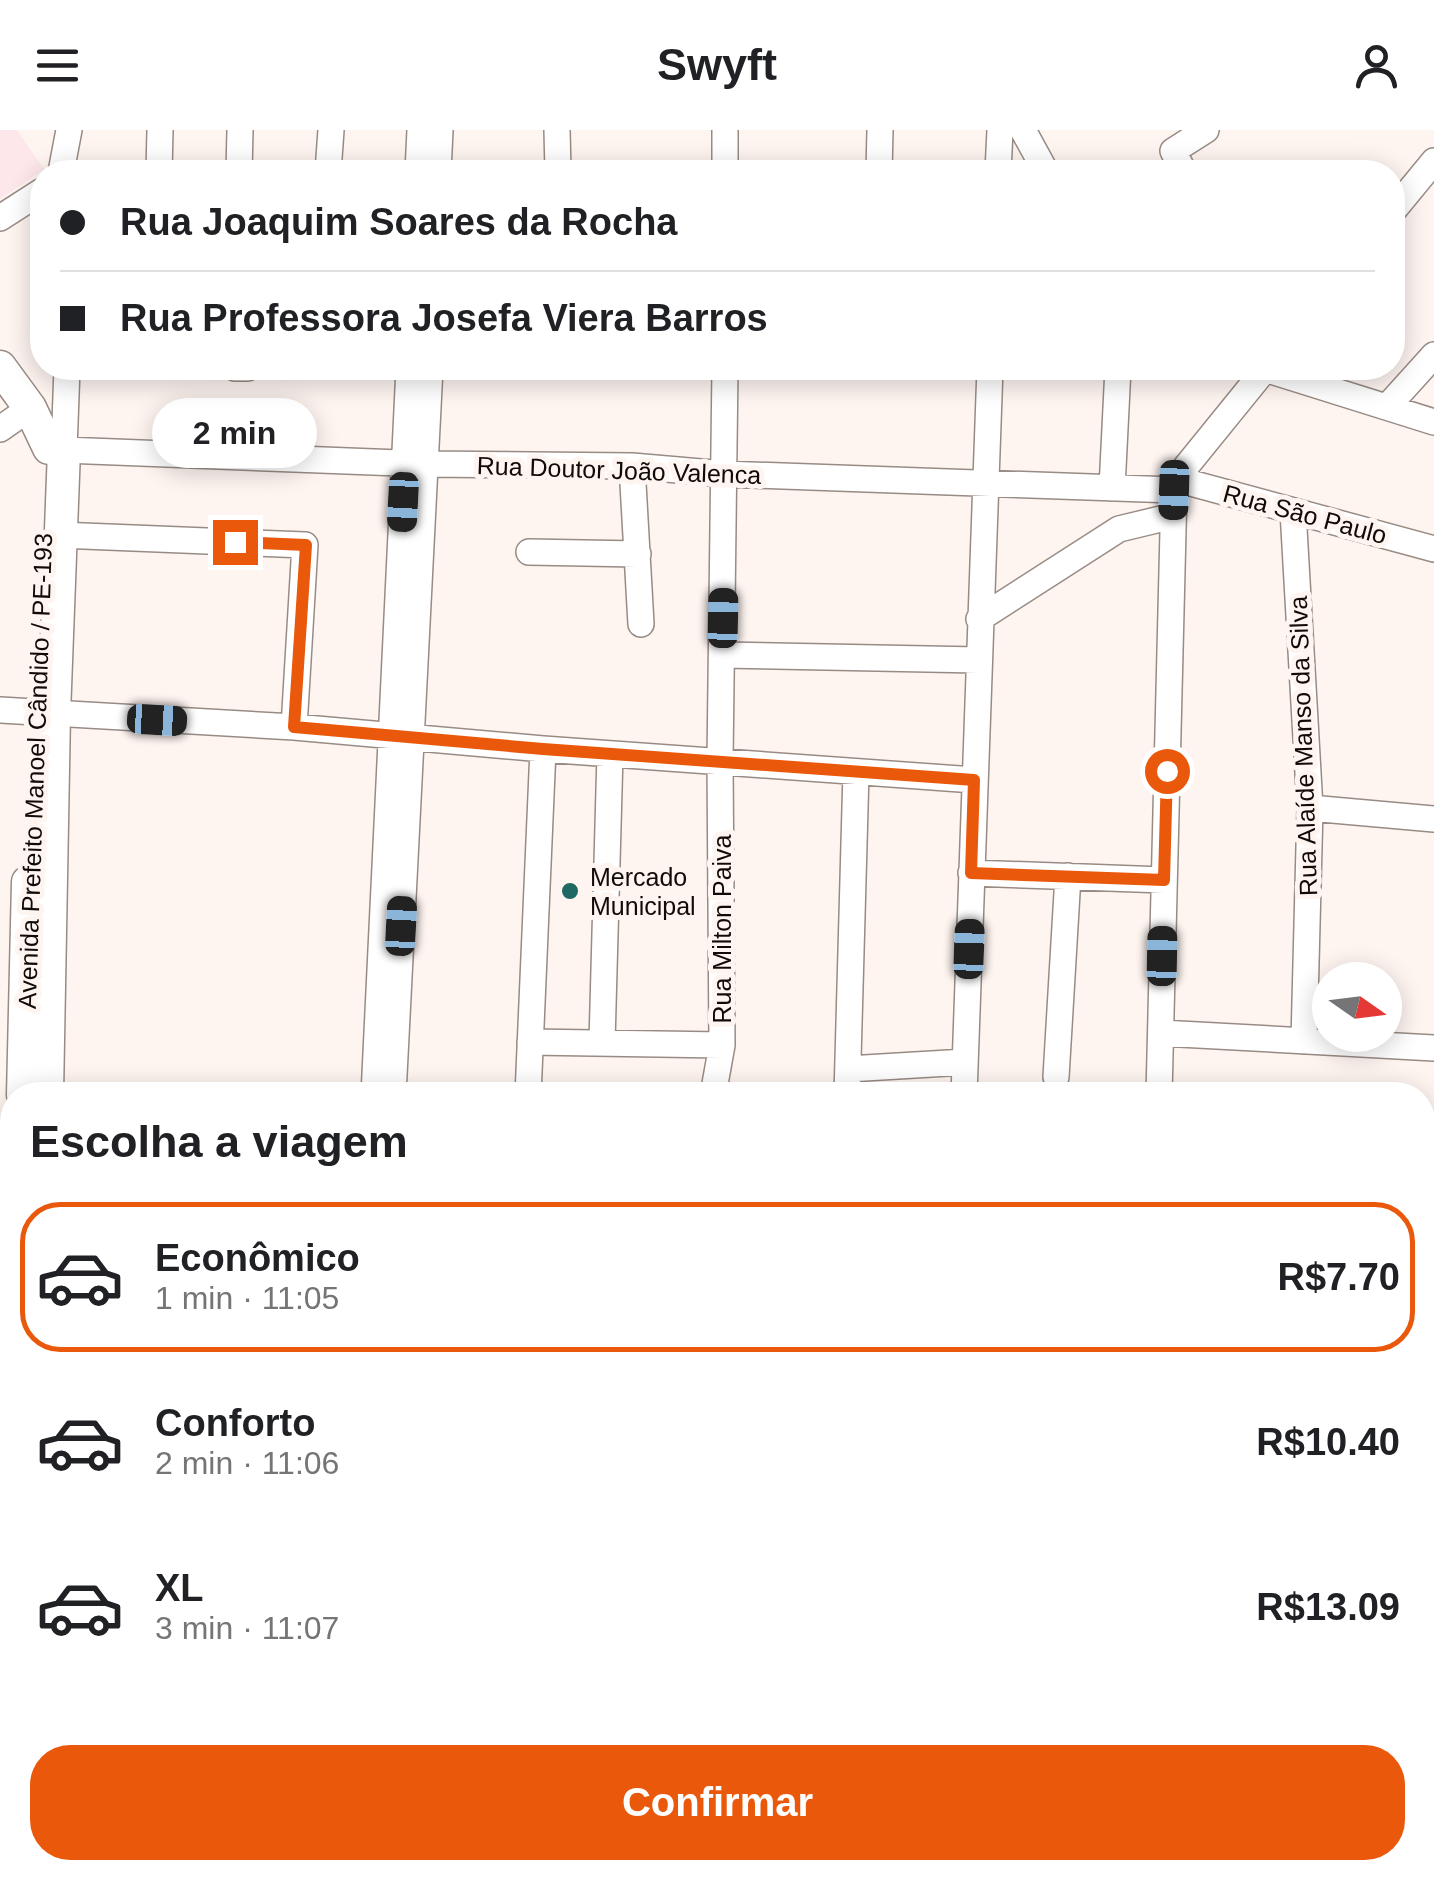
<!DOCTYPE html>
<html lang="pt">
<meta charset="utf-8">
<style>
:root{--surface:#fff;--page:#f6f6f6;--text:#202124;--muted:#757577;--line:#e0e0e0;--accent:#ea580c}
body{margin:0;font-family:Helvetica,sans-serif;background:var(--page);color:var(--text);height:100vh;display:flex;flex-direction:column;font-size:38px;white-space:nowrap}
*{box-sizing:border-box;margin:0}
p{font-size:32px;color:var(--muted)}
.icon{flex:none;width:55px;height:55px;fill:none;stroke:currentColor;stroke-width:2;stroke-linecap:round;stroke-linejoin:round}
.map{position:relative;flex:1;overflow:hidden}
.panel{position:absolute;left:0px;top:952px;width:1435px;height:798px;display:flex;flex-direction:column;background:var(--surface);border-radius:40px 40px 0 0;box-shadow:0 5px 25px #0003}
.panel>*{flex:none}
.hud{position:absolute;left:30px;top:30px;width:1375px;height:220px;border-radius:40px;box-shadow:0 5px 25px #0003;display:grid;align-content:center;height:220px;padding:0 30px;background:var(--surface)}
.needle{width:65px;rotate:104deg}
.fabs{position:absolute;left:1312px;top:832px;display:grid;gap:20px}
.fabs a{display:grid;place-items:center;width:90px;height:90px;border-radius:50%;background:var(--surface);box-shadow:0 5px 25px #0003;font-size:50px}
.end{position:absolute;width:45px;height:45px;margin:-22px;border:12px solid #ea580c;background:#fff;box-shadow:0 0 0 5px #fff}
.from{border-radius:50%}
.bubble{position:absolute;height:70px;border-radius:35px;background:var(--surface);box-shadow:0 5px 25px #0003;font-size:32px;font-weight:800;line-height:70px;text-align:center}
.car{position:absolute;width:30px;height:60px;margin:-30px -15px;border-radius:12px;box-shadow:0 0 8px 2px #0007;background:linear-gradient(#222 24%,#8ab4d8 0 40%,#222 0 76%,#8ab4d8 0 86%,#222 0)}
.hud b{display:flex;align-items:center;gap:35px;height:95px;font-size:38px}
.hud b+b{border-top:2px solid var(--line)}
.hud i{width:25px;height:25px;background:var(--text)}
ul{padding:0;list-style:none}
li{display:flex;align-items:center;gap:30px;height:150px;margin:0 20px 15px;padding:0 10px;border:5px solid transparent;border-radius:40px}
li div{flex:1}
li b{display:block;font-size:38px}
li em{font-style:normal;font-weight:800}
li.current{border-color:var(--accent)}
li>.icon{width:90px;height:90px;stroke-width:1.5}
h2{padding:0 30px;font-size:45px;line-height:120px}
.primary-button{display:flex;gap:20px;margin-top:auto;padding:20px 30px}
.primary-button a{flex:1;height:115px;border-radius:40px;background:var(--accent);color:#fff;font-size:40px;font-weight:800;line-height:115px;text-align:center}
header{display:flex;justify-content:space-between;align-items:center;height:130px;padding:0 30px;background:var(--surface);font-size:45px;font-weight:800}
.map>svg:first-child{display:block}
.education{fill:#fde7ea}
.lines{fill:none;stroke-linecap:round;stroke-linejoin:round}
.canal{stroke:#8cd5d5;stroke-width:18}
.river{stroke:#8cd5d5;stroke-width:32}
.minor-casing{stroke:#988b84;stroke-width:28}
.major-casing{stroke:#988b84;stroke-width:35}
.minor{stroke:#fff;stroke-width:25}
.major{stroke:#fff;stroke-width:32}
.route{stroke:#ea580c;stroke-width:12}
.poi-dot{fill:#1e6963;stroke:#fef5f1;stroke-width:4}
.labels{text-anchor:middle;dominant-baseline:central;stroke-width:10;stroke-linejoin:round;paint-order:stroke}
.street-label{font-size:25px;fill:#100b09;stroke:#fef5f1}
.poi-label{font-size:25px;fill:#100b09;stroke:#fef5f1;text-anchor:start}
</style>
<header><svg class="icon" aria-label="menu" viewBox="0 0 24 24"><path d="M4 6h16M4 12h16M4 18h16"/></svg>Swyft<svg class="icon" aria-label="person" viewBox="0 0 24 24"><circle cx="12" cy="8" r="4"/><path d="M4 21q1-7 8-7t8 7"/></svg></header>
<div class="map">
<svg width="1434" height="1748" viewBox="0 0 1434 1748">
<rect width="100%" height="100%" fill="#fef5f1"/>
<path class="education" d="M0,0H17L44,39L0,69Z"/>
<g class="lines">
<path class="canal" d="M1422,1748L1429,1730L1434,1728"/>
<path class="river" d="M1422,1327L1434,1304
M1422,1448L1434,1459"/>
<defs>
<path id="minor" d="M557,0L558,42
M1023,0L1046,42
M61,42L69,0
M159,42L160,0
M239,42L240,0
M328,42L331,0
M418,42L420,0
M438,42L440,0
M725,42V0
M879,42L880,0
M998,42L1000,0
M1184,42L1173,21L1206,0
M1392,82L1434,31
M0,88L42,61
M67,238L64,320L425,334L632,336L724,344L1174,360
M235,238H248
M1265,239L1434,292
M1387,277L1434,225
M0,299L30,278
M632,336L641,494
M1176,349L1434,419
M1112,358L1118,238
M1293,381L1310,678L1304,911
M59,405L305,415L294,597
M529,422L638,424
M979,489L1119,399L1173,386
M722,525L978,530
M0,580L294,597L543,619L974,650
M1310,678L1434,689
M971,743L1164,750
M1161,903L1434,918
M530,912L722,915
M602,912L610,624
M848,939L965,932
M1056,947L1068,746
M374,965L409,238
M393,965L430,238
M528,965L543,619
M713,965L722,915L720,631L725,238
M847,965L856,642
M964,965L990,238
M1159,965L1174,360L1176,349L1266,238
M537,1738L538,1748
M810,1738L811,1748
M869,1738L878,1748
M983,1738L986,1748
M1072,1738L1077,1748
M42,1748L49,1743L111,1738
M278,1748L279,1738
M615,1748V1738
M682,1748L683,1738
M750,1748V1738
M916,1748L929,1738"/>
<path id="major" d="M0,237L30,278L49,318L64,320L54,584L47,965
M23,965L28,752
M1422,1341L1434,1343
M0,1424L12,1408
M234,1738L241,1748
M384,1748L385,1738"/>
</defs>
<use href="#minor" class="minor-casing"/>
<use href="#major" class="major-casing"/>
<use href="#minor" class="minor"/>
<use href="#major" class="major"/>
</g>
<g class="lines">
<path class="route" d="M235,412L306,415L294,597L543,619L974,650L971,743L1164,750L1167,641"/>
</g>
<circle class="poi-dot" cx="570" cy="761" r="10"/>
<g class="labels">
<g class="street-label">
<text transform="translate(619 340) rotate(2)">Rua Doutor João Valenca</text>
<text transform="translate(1305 384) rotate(15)">Rua São Paulo</text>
<text transform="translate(1303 616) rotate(-92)">Rua Alaíde Manso da Silva</text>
<text transform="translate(35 641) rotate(-88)">Avenida Prefeito Manoel Cândido / PE-193</text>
<text transform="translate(722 799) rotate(-90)">Rua Milton Paiva</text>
</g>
<g class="poi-label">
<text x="590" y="747">Mercado<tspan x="590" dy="29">Municipal</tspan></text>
</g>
</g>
</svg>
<div class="fabs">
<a><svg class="needle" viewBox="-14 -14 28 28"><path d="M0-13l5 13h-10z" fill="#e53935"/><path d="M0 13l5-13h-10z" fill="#757577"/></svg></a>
</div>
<i class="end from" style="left:1167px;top:641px"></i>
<i class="end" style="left:235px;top:412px"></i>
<div class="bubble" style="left:152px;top:268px;width:165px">2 min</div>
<i class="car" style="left:1174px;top:360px;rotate:182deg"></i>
<i class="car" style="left:403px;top:372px;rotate:183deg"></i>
<i class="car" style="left:723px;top:488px;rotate:1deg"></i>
<i class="car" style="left:157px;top:590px;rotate:93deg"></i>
<i class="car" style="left:401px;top:796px;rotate:3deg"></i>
<i class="car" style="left:969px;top:819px;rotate:2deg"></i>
<i class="car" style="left:1162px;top:826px;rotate:1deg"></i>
<div class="hud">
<b><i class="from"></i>Rua Joaquim Soares da Rocha</b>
<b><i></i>Rua Professora Josefa Viera Barros</b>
</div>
<section class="panel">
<h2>Escolha a viagem</h2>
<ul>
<li class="current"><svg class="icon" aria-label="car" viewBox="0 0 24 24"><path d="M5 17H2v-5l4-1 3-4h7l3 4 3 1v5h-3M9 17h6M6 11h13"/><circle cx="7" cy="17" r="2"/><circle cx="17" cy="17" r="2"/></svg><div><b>Econômico</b><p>1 min · 11:05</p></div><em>R$7.70</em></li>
<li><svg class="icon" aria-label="car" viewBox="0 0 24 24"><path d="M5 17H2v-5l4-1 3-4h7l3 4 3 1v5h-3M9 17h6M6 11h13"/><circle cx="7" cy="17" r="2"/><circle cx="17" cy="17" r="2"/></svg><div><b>Conforto</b><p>2 min · 11:06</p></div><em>R$10.40</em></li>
<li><svg class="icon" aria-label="car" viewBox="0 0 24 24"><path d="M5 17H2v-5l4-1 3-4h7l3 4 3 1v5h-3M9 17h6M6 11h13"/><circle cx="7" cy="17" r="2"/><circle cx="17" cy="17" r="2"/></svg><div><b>XL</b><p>3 min · 11:07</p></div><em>R$13.09</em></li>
</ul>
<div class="primary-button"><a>Confirmar</a></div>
</section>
</div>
